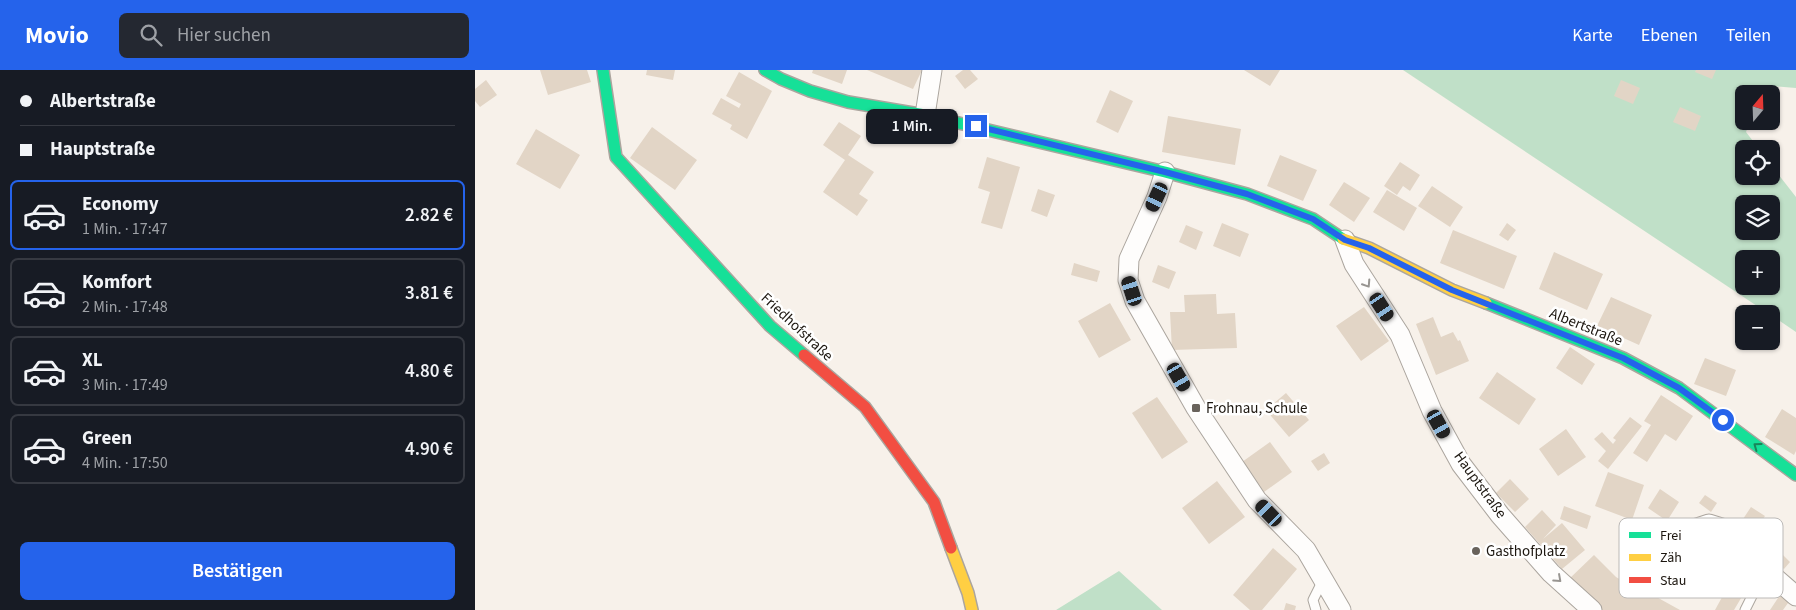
<!DOCTYPE html>
<html lang="de">
<meta charset="utf-8">
<style>
:root{--surface:#171b24;--page:#242831;--text:#f1f3f6;--muted:#9ea1a6;--line:#363941;--accent:#2563eb}
body{margin:0;font-family:"Source Sans 3",sans-serif;background:var(--page);color:var(--text);height:100vh;display:flex;flex-direction:column;font-size:19px;white-space:nowrap}
*{box-sizing:border-box;margin:0}
p{font-size:16px;color:var(--muted)}
.icon{flex:none;width:28px;height:28px;fill:none;stroke:currentColor;stroke-width:2;stroke-linecap:round;stroke-linejoin:round}
.map{position:relative;flex:1;overflow:hidden}
.sheet{display:flex;flex-direction:column;background:var(--surface);width:475px}
.sheet>*{flex:none}
.banner{display:grid;align-content:center;height:110px;padding:0 20px;background:var(--surface)}
.needle{width:32px;rotate:19deg}
.tools{position:absolute;left:1260px;top:15px;display:grid;gap:10px}
.tools a{display:grid;place-items:center;width:45px;height:45px;border-radius:8px;background:var(--surface);box-shadow:0 1px 4px #0004;font-size:25px}
.end{position:absolute;width:22px;height:22px;margin:-11px;border:6px solid #2563eb;background:#fff;box-shadow:0 0 0 2px #fff}
.from{border-radius:50%}
.bubble{position:absolute;height:35px;border-radius:8px;background:var(--surface);box-shadow:0 1px 4px #0004;font-size:16px;font-weight:600;line-height:35px;text-align:center}
.car{position:absolute;width:15px;height:30px;margin:-15px -8px;border-radius:6px;box-shadow:0 0 4px 1px #0007;background:linear-gradient(#222 24%,#8ab4d8 0 40%,#222 0 76%,#8ab4d8 0 86%,#222 0)}
.banner b{display:flex;align-items:center;gap:18px;height:48px;font-size:19px}
.banner b+b{border-top:1px solid var(--line)}
.banner i{width:12px;height:12px;background:var(--text)}
ul{padding:0;list-style:none}
li{display:flex;align-items:center;gap:15px;height:70px;margin:0 10px 8px;padding:0 10px;border:2px solid var(--line);border-radius:8px}
li div{flex:1}
li b{display:block;font-size:19px}
li em{font-style:normal;font-weight:600}
li.on{border-color:var(--accent)}
li>.icon{width:45px;height:45px;stroke-width:1.5}
.action{display:flex;gap:10px;margin-top:auto;padding:10px 20px}
.action a{flex:1;height:58px;border-radius:8px;background:var(--accent);color:#fff;font-size:20px;font-weight:600;line-height:58px;text-align:center}
header{display:flex;align-items:center;gap:30px;box-sizing:border-box;height:70px;padding:0 25px;background:var(--accent);color:#fff}
header strong{font-size:24px}
nav{display:flex;gap:28px;margin-inline-start:auto;font-size:18px}
.search{width:350px;height:45px;background:var(--page);display:flex;align-items:center;gap:12px;box-sizing:border-box;padding:0 18px;border-radius:8px;color:var(--muted);font-size:19px}
main{display:flex;flex:1;min-height:0}
.map>svg:first-child{display:block}
.green{fill:#c0e0c8;fill-rule:evenodd}
.building{fill:#e2d5c6}
.lines{fill:none;stroke-linecap:round;stroke-linejoin:round}
.lane-casing{stroke:#aba59e;stroke-width:11}
.street-casing{stroke:#aba59e;stroke-width:21}
.fast-casing{stroke:#aba59e;stroke-width:14}
.slow-casing{stroke:#aba59e;stroke-width:14}
.jam-casing{stroke:#aba59e;stroke-width:14}
.lane{stroke:#fefdfc;stroke-width:9}
.street{stroke:#fefdfc;stroke-width:19}
.fast{stroke:#16e098;stroke-width:11}
.slow{stroke:#ffcf43;stroke-width:11}
.jam{stroke:#f24e42;stroke-width:11}
.oneway{stroke:#989591}
.oneway2{stroke:#19855a}
.route{stroke:#2563eb;stroke-width:6}
.poi-dot{fill:#69635c;stroke:#fff;stroke-width:2}
.labels{text-anchor:middle;dominant-baseline:central;stroke-width:5;stroke-linejoin:round;paint-order:stroke}
.street-label{font-size:15px;fill:#1c160f;stroke:#fff}
.poi-label{font-size:15px;fill:#1c160f;stroke:#fff;text-anchor:start}
.key{fill:#fff;stroke:#bbb9b7;stroke-width:1}
.key-label{font-size:14px;fill:#1c160f}
</style>
<header>
<strong>Movio</strong>
<div class="search"><svg class="icon" aria-label="search" viewBox="0 0 24 24"><circle cx="10" cy="10" r="6"/><path d="M15 15l6 6"/></svg>Hier suchen</div>
<nav><a>Karte</a><a>Ebenen</a><a>Teilen</a></nav>
</header>
<main>
<section class="sheet">
<div class="banner">
<b><i class="from"></i>Albertstraße</b>
<b><i></i>Hauptstraße</b>
</div>
<ul>
<li class="on"><svg class="icon" aria-label="car" viewBox="0 0 24 24"><path d="M5 17H2v-5l4-1 3-4h7l3 4 3 1v5h-3M9 17h6M6 11h13"/><circle cx="7" cy="17" r="2"/><circle cx="17" cy="17" r="2"/></svg><div><b>Economy</b><p>1 Min. · 17:47</p></div><em>2.82 €</em></li>
<li><svg class="icon" aria-label="car" viewBox="0 0 24 24"><path d="M5 17H2v-5l4-1 3-4h7l3 4 3 1v5h-3M9 17h6M6 11h13"/><circle cx="7" cy="17" r="2"/><circle cx="17" cy="17" r="2"/></svg><div><b>Komfort</b><p>2 Min. · 17:48</p></div><em>3.81 €</em></li>
<li><svg class="icon" aria-label="car" viewBox="0 0 24 24"><path d="M5 17H2v-5l4-1 3-4h7l3 4 3 1v5h-3M9 17h6M6 11h13"/><circle cx="7" cy="17" r="2"/><circle cx="17" cy="17" r="2"/></svg><div><b>XL</b><p>3 Min. · 17:49</p></div><em>4.80 €</em></li>
<li><svg class="icon" aria-label="car" viewBox="0 0 24 24"><path d="M5 17H2v-5l4-1 3-4h7l3 4 3 1v5h-3M9 17h6M6 11h13"/><circle cx="7" cy="17" r="2"/><circle cx="17" cy="17" r="2"/></svg><div><b>Green</b><p>4 Min. · 17:50</p></div><em>4.90 €</em></li>
</ul>
<div class="action"><a>Bestätigen</a></div>
</section>
<div class="map">
<svg width="1321" height="540" viewBox="0 0 1321 540">
<rect width="100%" height="100%" fill="#f7f1ea"/>
<path class="green" d="M928,0H1321V18L1286,15L1283,24H1269V51H1275L1271,62L1284,79H1269V106H1296V95L1321,127V262L1296,245V244H1294ZM1269,134H1296V161H1269ZM1269,189H1296V216H1269Z
M644,501L687,540H581Z"/>
<path class="building" d="M65,0H112L116,12L73,25Z
M172,0H200L198,10L171,5Z
M338,0H372L367,14L337,3Z
M392,0H447L438,19Z
M488,0H495L503,9L490,19L480,6Z
M769,0H805L795,16Z
M1221,0H1241L1237,9L1220,2Z
M264,2L297,21L272,69L255,59L257,55L237,44L246,28L264,38L266,34L251,26Z
M11,10L22,25L5,37L0,31V19Z
M1146,10L1165,18L1158,34L1139,26Z
M635,20L658,31L643,63L621,52Z
M1205,37L1226,46L1220,61L1198,52Z
M693,46L766,59L760,95L687,82Z
M364,52L386,66L373,85L399,102L384,124L393,130L382,146L348,122L370,90L348,75Z
M177,57L222,90L200,120L155,88Z
M61,59L105,85L85,119L41,94Z
M805,85L842,100L828,131L792,116Z
M512,87L545,97L527,159L506,153L515,122L503,118Z
M925,92L945,105L935,121L928,116L922,125L909,116Z
M869,112L895,128L879,152L854,135Z
M957,116L988,137L975,157L943,136Z
M563,119L580,125L572,147L556,141Z
M912,120L942,138L929,161L898,142Z
M747,153L774,164L765,187L738,176Z
M1032,153L1041,160L1033,171L1024,165Z
M711,155L728,162L721,180L704,172Z
M978,160L1042,186L1029,219L965,193Z
M1079,182L1128,204L1112,240L1064,219Z
M599,193L625,201L622,212L596,205Z
M683,195L701,202L694,219L677,212Z
M741,224L742,244L760,243L762,278L697,280L695,242H710L709,225Z
M1136,227L1177,245L1164,275L1122,256Z
M635,233L656,270L624,288L603,251Z
M889,237L914,271L886,291L861,256Z
M958,247L966,267L978,262L983,271L985,270L994,291L961,305L941,254Z
M1095,277L1120,294L1107,315L1081,298Z
M1230,288L1261,300L1251,326L1219,314Z
M1022,302L1061,329L1044,355L1004,328Z
M811,323L834,350L814,367L791,340Z
M1186,325L1218,346L1201,371L1190,364L1172,392L1158,383L1176,355L1169,351Z
M682,327L713,372L687,389L657,343Z
M1307,339L1321,348V381L1319,385L1290,367Z
M1155,347L1167,356L1133,399L1123,391L1131,381L1119,369L1127,362L1138,374L1141,370L1138,368Z
M1091,359L1111,387L1083,406L1064,379Z
M795,372L817,402L789,422L767,392Z
M849,383L855,393L843,401L836,391Z
M1133,402L1169,415L1157,450L1120,436Z
M1035,409L1054,429L1040,442L1021,423Z
M742,411L770,447L734,474L707,438Z
M1185,419L1204,432L1192,451L1173,438Z
M1230,425L1242,433L1236,442L1224,433Z
M1089,436L1116,446L1112,459L1085,449Z
M1276,437L1290,446L1279,461L1266,452Z
M1067,440L1081,455L1068,469L1087,453L1110,480L1087,499L1050,457Z
M798,478L822,499L787,540H775L758,525Z
M1306,483L1315,492L1309,499L1299,490Z
M1119,485L1141,507L1166,522L1167,519L1205,540H1127L1119,536L1093,510Z
M1257,509L1272,518L1259,540H1240Z
M1292,509L1318,526L1308,540H1295L1303,528L1286,517Z
M811,533L821,536L820,540H809Z"/>
<g class="lines">
<defs>
<path id="lane" d="M841,540L838,530L848,510
M1270,540L1278,524L1277,509L1283,492"/>
<path id="street" d="M450,45L457,0
M690,102L682,127L654,189L653,210L660,231L721,338L782,430L831,480L866,540
M870,170L879,194L925,265L957,341L986,394L1025,445L1076,503L1117,540
M1208,467L1222,458L1234,454L1250,459L1290,499L1321,526"/>
<path id="fast" d="M128,0L141,87L295,256L329,285
M290,0L306,9L335,21L373,32L450,45L690,102L772,124L838,149L868,169
M1011,233L1148,288L1204,318L1321,405"/>
<path id="slow" d="M868,169L894,178L977,220L1011,233
M476,478L493,523L497,540"/>
<path id="jam" d="M329,285L390,337L459,432L476,478"/>
</defs>
<use href="#lane" class="lane-casing"/>
<use href="#street" class="street-casing"/>
<use href="#fast" class="fast-casing"/>
<use href="#slow" class="slow-casing"/>
<use href="#jam" class="jam-casing"/>
<use href="#lane" class="lane"/>
<use href="#street" class="street"/>
<use href="#fast" class="fast"/>
<use href="#slow" class="slow"/>
<use href="#jam" class="jam"/>
</g>
<defs><path id="oneway-chevron" d="M-2-3.5L2.5 0L-2 3.5" fill="none" stroke-width="1.6" stroke-linecap="round" stroke-linejoin="round" transform="scale(1.25)"/></defs>
<g class="oneway">
<use href="#oneway-chevron" transform="translate(892 214) rotate(57)"/>
<use href="#oneway-chevron" transform="translate(1083 509) rotate(42)"/>
</g>
<use class="oneway2" href="#oneway-chevron" transform="translate(1282 376) rotate(-144)"/>
<g class="lines">
<path class="route" d="M501,56L690,102L772,124L838,149L870,170L894,178L977,220L1148,288L1204,318L1248,350"/>
</g>
<g class="poi-dot">
<rect x="716" y="333" width="10" height="10" rx="2.5"/>
<circle cx="1001" cy="481" r="5"/>
</g>
<g class="labels">
<g class="street-label">
<text transform="translate(322 257) rotate(43)">Friedhofstraße</text>
<text transform="translate(1111 257) rotate(22)">Albertstraße</text>
<text transform="translate(1005 415) rotate(54)">Hauptstraße</text>
</g>
<g class="poi-label">
<text x="731" y="338">Frohnau, Schule</text>
<text x="1011" y="481">Gasthofplatz</text>
</g>
</g>
<rect x="1144" y="448" width="164" height="80" rx="8" class="key"/>
<rect x="1154" y="462" width="22" height="6" fill="#16e098"/>
<rect x="1154" y="484" width="22" height="7" fill="#ffcf43"/>
<rect x="1154" y="507" width="22" height="6" fill="#f24e42"/>
<g class="key-label">
<text x="1185" y="470">Frei</text>
<text x="1185" y="492">Zäh</text>
<text x="1185" y="515">Stau</text>
</g>
</svg>
<div class="tools">
<a><svg class="needle" viewBox="-14 -14 28 28"><path d="M0-13l5 13h-10z" fill="#e53935"/><path d="M0 13l5-13h-10z" fill="#9ea1a6"/></svg></a>
<a><svg class="icon" aria-label="locate" viewBox="0 0 24 24"><circle cx="12" cy="12" r="6"/><path d="M12 2v4M12 18v4M2 12h4M18 12h4"/></svg></a>
<a><svg class="icon" aria-label="layers" viewBox="0 0 24 24"><path d="M12 4l9 5-9 5-9-5zM3 14l9 5 9-5"/></svg></a>
<a>+</a>
<a>−</a>
</div>
<i class="end from" style="left:1248px;top:350px"></i>
<i class="end" style="left:501px;top:56px"></i>
<div class="bubble" style="left:391px;top:39px;width:92px">1 Min.</div>
<i class="car" style="left:682px;top:127px;rotate:205deg"></i>
<i class="car" style="left:657px;top:221px;rotate:342deg"></i>
<i class="car" style="left:907px;top:237px;rotate:147deg"></i>
<i class="car" style="left:704px;top:307px;rotate:150deg"></i>
<i class="car" style="left:964px;top:354px;rotate:151deg"></i>
<i class="car" style="left:794px;top:443px;rotate:316deg"></i>
</div>
</main>
